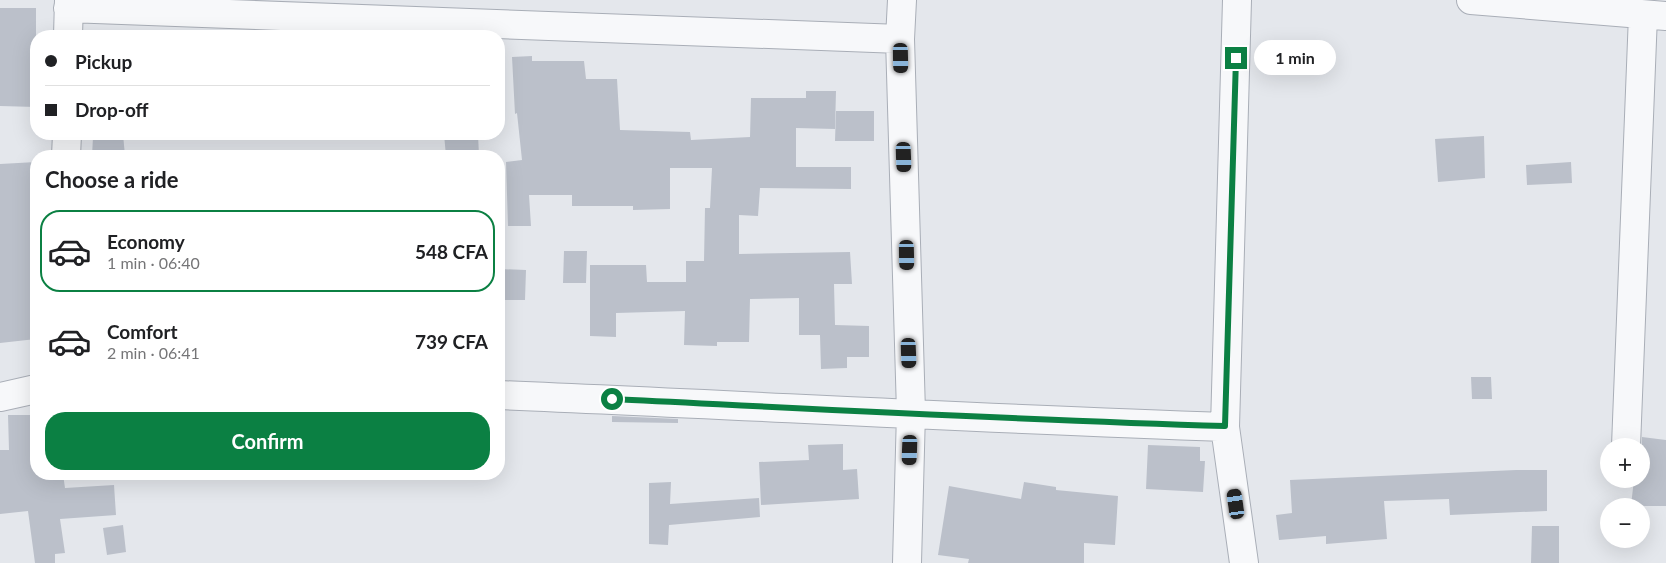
<!DOCTYPE html>
<meta charset="utf-8">
<style>
:root{--surface:#fff;--page:#f2f2f2;--text:#202124;--muted:#757577;--line:#e0e0e0;--accent:#0b8043}
body{margin:0;font-family:Lato,sans-serif;background:var(--page);color:var(--text);height:100vh;display:flex;flex-direction:column;font-size:19px;white-space:nowrap}
*{box-sizing:border-box;margin:0}
p{font-size:16px;color:var(--muted)}
.icon{flex:none;width:28px;height:28px;fill:none;stroke:currentColor;stroke-width:2;stroke-linecap:round;stroke-linejoin:round}
.map{position:relative;flex:1;overflow:hidden}
.drawer{position:absolute;left:30px;top:150px;width:475px;height:330px;display:flex;flex-direction:column;background:var(--surface);border-radius:20px;box-shadow:0 5px 20px #0002}
.drawer>*{flex:none}
.hud{position:absolute;left:30px;top:30px;width:475px;height:110px;border-radius:20px;box-shadow:0 5px 20px #0002;display:grid;align-content:center;height:110px;padding:0 15px;background:var(--surface)}
.controls{position:absolute;left:1600px;top:438px;display:grid;gap:10px}
.controls a{display:grid;place-items:center;width:50px;height:50px;border-radius:50%;background:var(--surface);box-shadow:0 5px 20px #0002;font-size:25px}
.end{position:absolute;width:22px;height:22px;margin:-11px;border:6px solid #0b8043;background:#fff;box-shadow:0 0 0 2px #fff}
.from{border-radius:50%}
.bubble{position:absolute;height:35px;border-radius:18px;background:var(--surface);box-shadow:0 5px 20px #0002;font-size:16px;font-weight:700;line-height:35px;text-align:center}
.car{position:absolute;width:15px;height:30px;margin:-15px -8px;border-radius:6px;box-shadow:0 0 4px 1px #0007;background:linear-gradient(#222 24%,#8ab4d8 0 40%,#222 0 76%,#8ab4d8 0 86%,#222 0)}
.hud b{display:flex;align-items:center;gap:18px;height:48px;font-size:19px}
.hud b+b{border-top:1px solid var(--line)}
.hud i{width:12px;height:12px;background:var(--text)}
ul{padding:0;list-style:none}
li{display:flex;align-items:center;gap:15px;height:82px;margin:0 10px 8px;padding:0 5px;border:2px solid transparent;border-radius:20px}
li div{flex:1}
li b{display:block;font-size:19px}
li em{font-style:normal;font-weight:700}
li.active{border-color:var(--accent)}
li>.icon{width:45px;height:45px;stroke-width:1.5}
h2{padding:0 15px;font-size:22px;line-height:60px}
.button{display:flex;gap:10px;margin-top:auto;padding:10px 15px}
.button a{flex:1;height:58px;border-radius:20px;background:var(--accent);color:#fff;font-size:20px;font-weight:700;line-height:58px;text-align:center}
.map>svg:first-child{display:block}
.building{fill:#bbc0ca}
.lines{fill:none;stroke-linecap:round;stroke-linejoin:round}
.minor-casing{stroke:#a9aeb7;stroke-width:30}
.minor{stroke:#f7f8fa;stroke-width:28}
.route{stroke:#0b8043;stroke-width:6}
</style>
<div class="map">
<svg width="1666" height="563" viewBox="0 0 1666 563">
<rect width="100%" height="100%" fill="#e4e7ec"/>
<path class="building" d="M0,8H36V107L0,106Z
M532,56V61H584L586,79H617L620,130L690,132L691,140L750,137L751,98H806V91H836L835,129L796,128V167H851V189L760,188L758,216L739,215V254L850,252L852,284H834L835,325L869,326V357H847V368L821,369L820,335H799V298L750,299L749,342H717V346L684,345L685,311L616,313V337L590,336V265H646L647,282H686V261H704L705,208H710L712,168H670V209L633,210V206H572V195H529L531,226H508L506,162L522,160L517,113L515,114L512,57Z
M836,111H874V141H835Z
M103,134H123L125,156H92L93,137H104Z
M444,134H478L479,156H446Z
M1484,136L1485,178L1438,182L1435,139Z
M36,162V339L0,343V164Z
M1571,162L1572,183L1527,185L1526,165Z
M564,251H587L586,283H563Z
M499,269L526,270L525,300H499Z
M1471,377H1491L1492,399H1472Z
M8,415H36V474H63L65,488L114,485L116,515L60,519L65,553L55,554V563H35L28,511L0,514V450H9Z
M612,416L678,419V423L612,422Z
M1642,437L1666,440V506H1631L1634,479H1641Z
M843,444V470L857,469L859,499L761,505L759,462L809,460L808,445Z
M1148,445L1200,447V461H1205L1203,492L1146,489Z
M1516,470H1547V511L1450,515L1449,499L1384,501L1387,539L1326,544V536L1279,540L1276,515L1292,513L1290,480Z
M671,482L670,504L759,498L760,517L669,525L668,545L649,544V483Z
M1024,482L1056,487V490L1118,496L1115,545L1084,543V563H968L969,559L938,555L949,486L1021,499Z
M123,525L126,552L107,555L103,528Z
M1532,526H1559V563H1531Z"/>
<g class="lines">
<defs>
<path id="minor" d="M902,0L900,39L911,412L907,563
M1237,0L1225,427L1244,563
M1471,0L1666,16
M68,8L900,39
M68,36L69,0
M66,156L67,134
M499,395C741,405 983,419 1225,427
M0,397L36,389
M1626,446L1643,15"/>
</defs>
<use href="#minor" class="minor-casing"/>
<use href="#minor" class="minor"/>
</g>
<g class="lines">
<path class="route" d="M612,399C817,409 1021,420 1225,426L1236,58"/>
</g>
</svg>
<div class="controls">
<a>+</a>
<a>−</a>
</div>
<i class="end from" style="left:612px;top:399px"></i>
<i class="end" style="left:1236px;top:58px"></i>
<div class="bubble" style="left:1254px;top:40px;width:82px">1 min</div>
<i class="car" style="left:901px;top:58px;rotate:179deg"></i>
<i class="car" style="left:904px;top:157px;rotate:178deg"></i>
<i class="car" style="left:907px;top:255px;rotate:179deg"></i>
<i class="car" style="left:909px;top:353px;rotate:178deg"></i>
<i class="car" style="left:910px;top:450px;rotate:182deg"></i>
<i class="car" style="left:1236px;top:504px;rotate:352deg"></i>
<div class="hud">
<b><i class="from"></i>Pickup</b>
<b><i></i>Drop-off</b>
</div>
<section class="drawer">
<h2>Choose a ride</h2>
<ul>
<li class="active"><svg class="icon" aria-label="car" viewBox="0 0 24 24"><path d="M5 17H2v-5l4-1 3-4h7l3 4 3 1v5h-3M9 17h6M6 11h13"/><circle cx="7" cy="17" r="2"/><circle cx="17" cy="17" r="2"/></svg><div><b>Economy</b><p>1 min · 06:40</p></div><em>548 CFA</em></li>
<li><svg class="icon" aria-label="car" viewBox="0 0 24 24"><path d="M5 17H2v-5l4-1 3-4h7l3 4 3 1v5h-3M9 17h6M6 11h13"/><circle cx="7" cy="17" r="2"/><circle cx="17" cy="17" r="2"/></svg><div><b>Comfort</b><p>2 min · 06:41</p></div><em>739 CFA</em></li>
</ul>
<div class="button"><a>Confirm</a></div>
</section>
</div>
